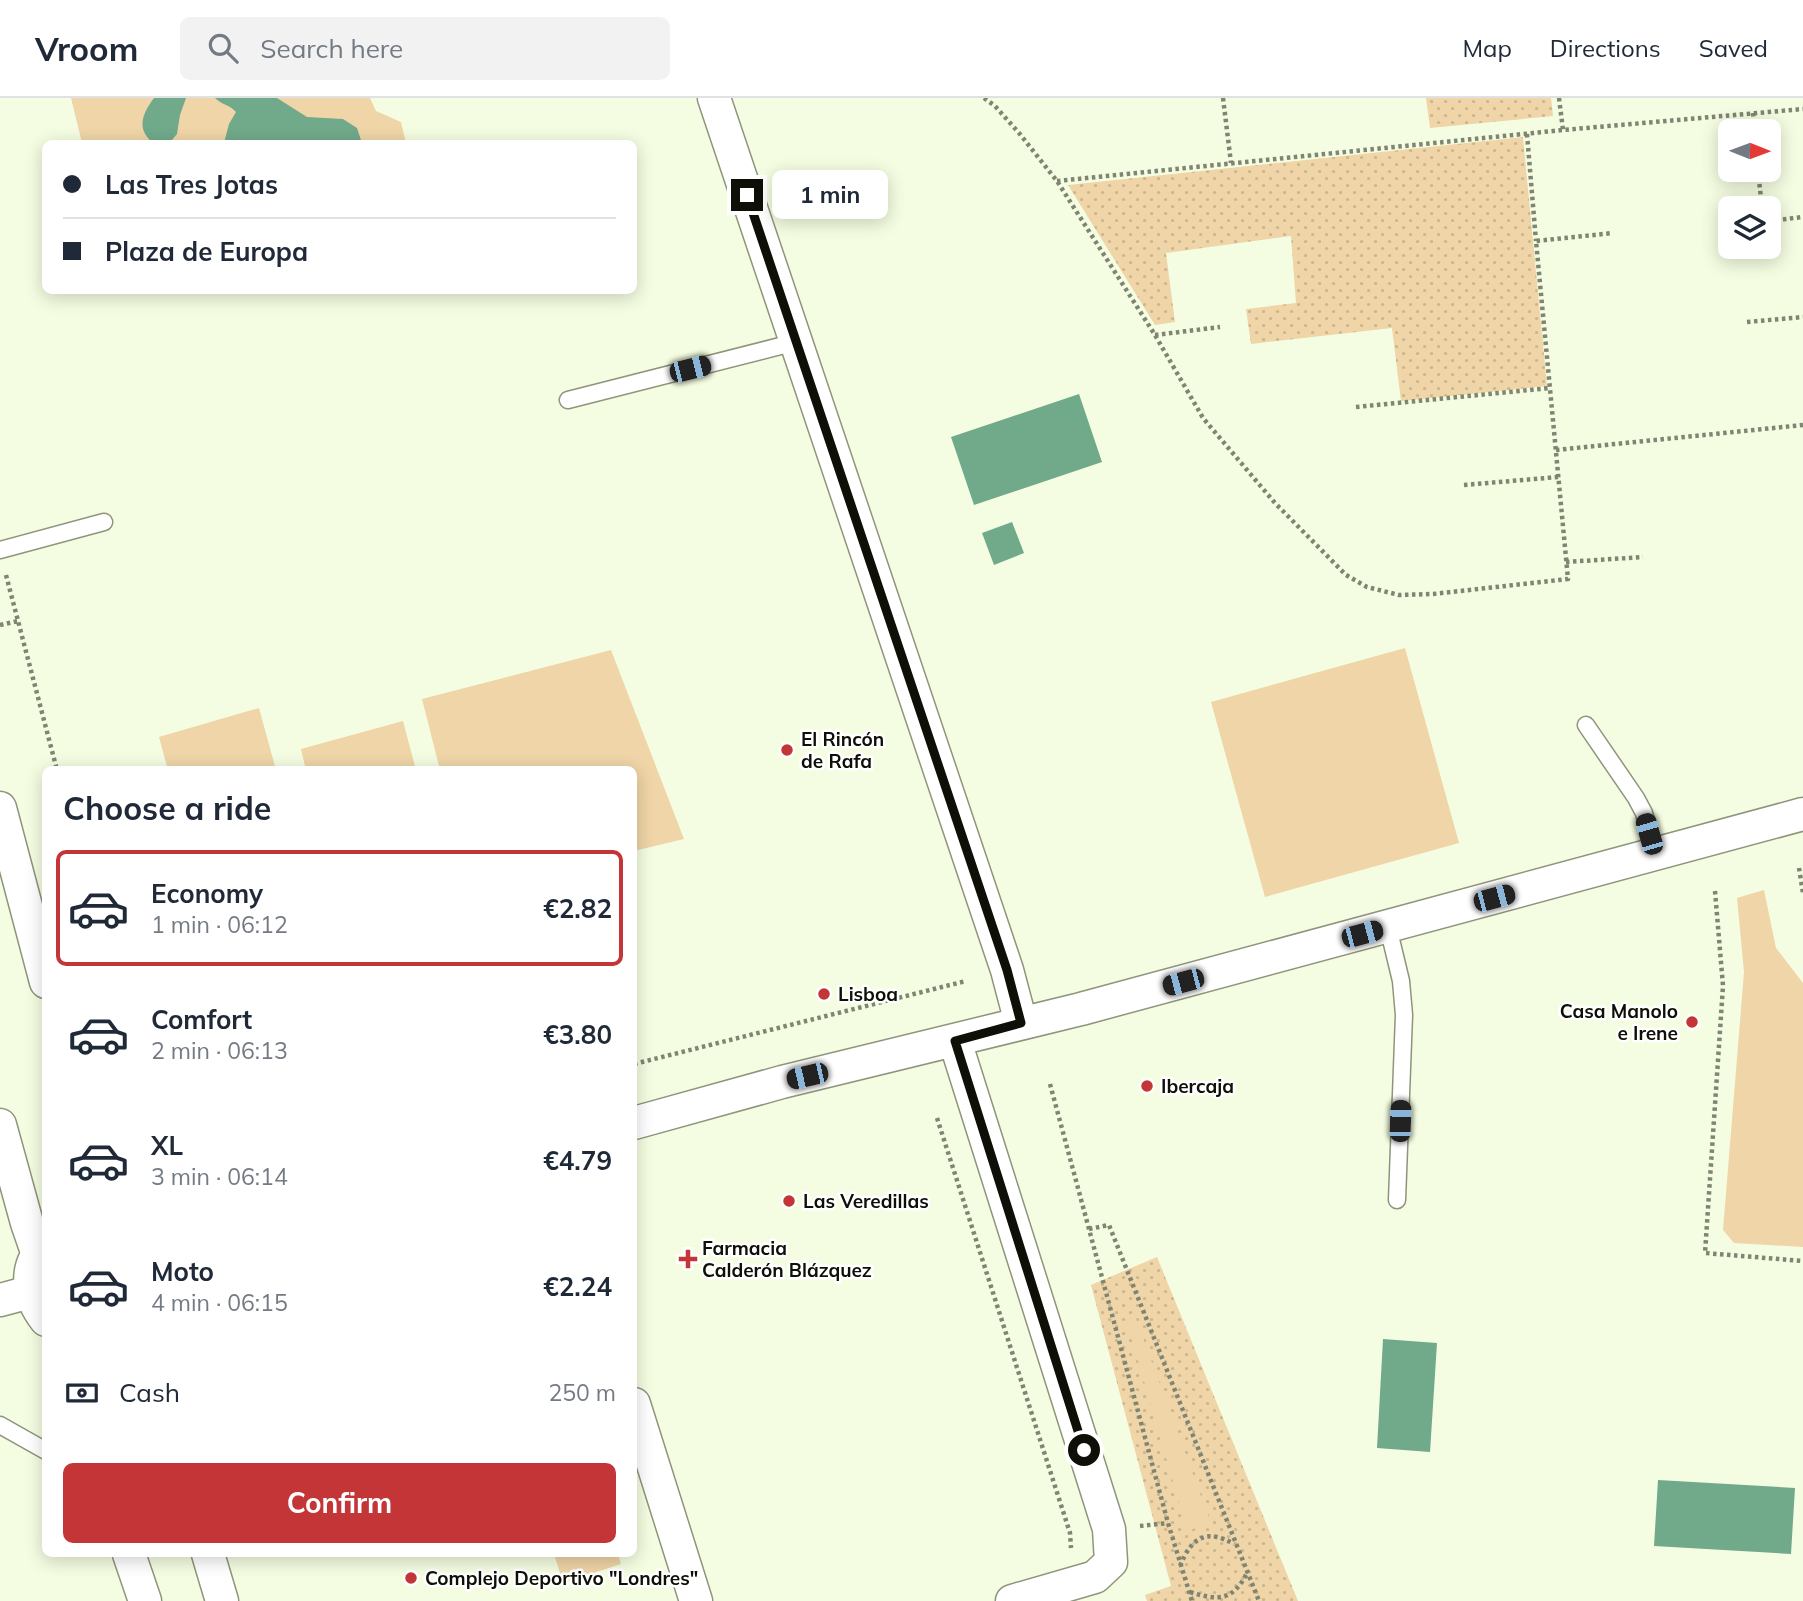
<!DOCTYPE html>
<meta charset="utf-8">
<style>
:root{--surface:#fff;--page:#f2f2f3;--text:#1f2937;--muted:#747a83;--line:#e0e1e3;--accent:#c43538}
body{margin:0;font-family:Mulish,sans-serif;background:var(--page);color:var(--text);height:100vh;display:flex;flex-direction:column;font-size:26px;white-space:nowrap}
*{box-sizing:border-box;margin:0}
p{font-size:23px;color:var(--muted)}
.icon{flex:none;width:38px;height:38px;fill:none;stroke:currentColor;stroke-width:2;stroke-linecap:round;stroke-linejoin:round}
.map{position:relative;flex:1;overflow:hidden}
.sheet{position:absolute;left:42px;top:668px;width:595px;height:791px;display:flex;flex-direction:column;background:var(--surface);border-radius:10px;box-shadow:0 4px 18px #0003}
.sheet>*{flex:none}
.top-card{position:absolute;left:42px;top:42px;width:595px;height:154px;border-radius:10px;box-shadow:0 4px 18px #0003;display:grid;align-content:center;height:154px;padding:0 21px;background:var(--surface)}
.needle{width:46px;rotate:91deg}
.fabs{position:absolute;left:1718px;top:21px;display:grid;gap:14px}
.fabs a{display:grid;place-items:center;width:63px;height:63px;border-radius:10px;background:var(--surface);box-shadow:0 4px 18px #0003;font-size:35px}
.end{position:absolute;width:32px;height:32px;margin:-16px;border:9px solid #0e1007;background:#fff;box-shadow:0 0 0 4px #fff}
.from{border-radius:50%}
.bubble{position:absolute;height:49px;border-radius:10px;background:var(--surface);box-shadow:0 4px 18px #0003;font-size:23px;font-weight:700;line-height:49px;text-align:center}
.car{position:absolute;width:21px;height:42px;margin:-21px -10px;border-radius:9px;box-shadow:0 0 5px 2px #0007;background:linear-gradient(#222 24%,#8ab4d8 0 40%,#222 0 76%,#8ab4d8 0 86%,#222 0)}
.top-card b{display:flex;align-items:center;gap:24px;height:66px;font-size:26px}
.top-card b+b{border-top:2px solid var(--line)}
.top-card i{width:18px;height:18px;background:var(--text)}
ul{padding:0;list-style:none}
li{display:flex;align-items:center;gap:21px;height:116px;margin:0 14px 10px;padding:0 7px;border:4px solid transparent;border-radius:10px}
li div{flex:1}
li b{display:block;font-size:26px}
li em{font-style:normal;font-weight:700}
li.selected{border-color:var(--accent)}
li>.icon{width:63px;height:63px;stroke-width:1.5}
h2{padding:0 21px;font-size:32px;line-height:84px}
.pay{display:flex;align-items:center;gap:18px;height:77px;padding:0 21px;font-size:26px}
.pay p{margin-inline-start:auto}
.action{display:flex;gap:14px;margin-top:auto;padding:14px 21px}
.action a{flex:1;height:80px;border-radius:10px;background:var(--accent);color:#fff;font-size:28px;font-weight:700;line-height:80px;text-align:center}
header{display:flex;align-items:center;gap:42px;box-sizing:border-box;height:98px;padding:0 35px;background:var(--surface);border-bottom:2px solid var(--line)}
header strong{font-size:33px}
nav{display:flex;gap:38px;margin-inline-start:auto;font-size:24px}
.search{width:490px;height:63px;background:var(--page);display:flex;align-items:center;gap:18px;box-sizing:border-box;padding:0 24px;border-radius:10px;color:var(--muted);font-size:26px}
.map>svg:first-child{display:block}
.grass{fill:url(#grass-dots)}
.garden{fill:#efd5a7}
.water{fill:#70aa8a}
.lines{fill:none;stroke-linecap:round;stroke-linejoin:round}
.service-casing{stroke:#8e957c;stroke-width:19}
.minor-casing{stroke:#8e957c;stroke-width:35}
.path{stroke:#808573;stroke-width:4.5;stroke-dasharray:3.5 3.5;stroke-linecap:butt}
.service{stroke:#fff;stroke-width:16}
.minor{stroke:#fff;stroke-width:32}
.route{stroke:#0e1007;stroke-width:9}
.poi-dot{fill:#c43538;stroke:#fff;stroke-width:2.5}
.labels{text-anchor:middle;dominant-baseline:central;stroke-width:5;stroke-linejoin:round;paint-order:stroke}
.poi-label{font-size:19px;font-weight:bold;fill:#0e1007;stroke:#fff;text-anchor:start}
</style>
<header>
<strong>Vroom</strong>
<div class="search"><svg class="icon" aria-label="search" viewBox="0 0 24 24"><circle cx="10" cy="10" r="6"/><path d="M15 15l6 6"/></svg>Search here</div>
<nav><a>Map</a><a>Directions</a><a>Saved</a></nav>
</header>
<div class="map">
<svg width="1803" height="1503" viewBox="0 0 1803 1503">
<defs>
<pattern id="grass-dots" width="8" height="8" patternUnits="userSpaceOnUse" patternTransform="scale(1.75)"><rect width="8" height="8" fill="#efd5a7"/><path d="M2 2h.1M6 6h.1" fill="none" stroke="#ccb68e" stroke-width="1.8" stroke-linecap="round"/></pattern>
</defs>
<rect width="100%" height="100%" fill="#f4fde1"/>
<path class="grass" d="M1426,0H1551L1553,18L1430,30Z
M1523,39L1547,288L1401,303L1392,230L1251,246L1246,211L1296,205L1291,138L1166,155L1175,224L1155,227L1068,87Z
M1157,1159L1298,1503H1147L1145,1497L1171,1488L1091,1187Z"/>
<path class="garden" d="M71,0H370L376,13L401,24L406,45H82Z
M1405,550L1459,745L1265,799L1211,604Z
M611,552L684,741L634,753V672H440L422,601Z
M259,610L276,672H168L159,639Z
M403,623L416,672H306L301,651Z
M1764,792L1776,850L1803,885V1149L1734,1145L1723,1132L1744,874L1737,800Z
M1135,1218L1211,1425L1187,1433L1126,1221Z
M554,1456H618L621,1466L563,1485Z"/>
<path class="water" d="M154,0H186L180,17L177,36L171,43L153,45C136,31 142,16 154,0Z
M215,0H277L307,19L343,21L357,30L362,45H224L229,26L236,14C229,6 222,7 215,0Z
M1079,296L1102,364L974,407L951,339Z
M1012,424L1024,455L994,467L982,435Z
M1383,1241L1437,1245L1430,1354L1377,1350Z
M1658,1382L1795,1390L1791,1456L1654,1448Z"/>
<g class="lines">
<defs>
<path id="service" d="M568,302L796,244
M0,452L104,424
M1586,627L1636,700L1644,715L1655,756
M1388,829L1401,883L1404,917L1397,1102
M0,1327L46,1353"/>
<path id="minor" d="M714,0L1007,872L1021,925
M0,710L46,884
M955,943L1109,1431L1111,1464L1095,1479L1012,1503
M634,1025L782,984L1081,911L1803,716
M0,1027L27,1125L37,1154
M46,1146C23,1169 27,1198 46,1222
M0,1202L30,1194
M634,1306L696,1503
M129,1456L145,1503
M208,1456L222,1503"/>
</defs>
<use href="#service" class="service-casing"/>
<use href="#minor" class="minor-casing"/>
<path class="path" d="M984,0L995,8L1019,35L1057,83L1155,237L1203,320L1275,405L1346,477L1367,489L1399,497L1433,496L1568,481L1536,143L1613,135
M1223,0L1231,65
M1559,0L1563,32
M1753,15L1755,33
M1527,36L1536,143
M1758,72L1762,110
M1057,83L1563,32L1803,11
M1769,123L1803,119
M1747,224L1803,219
M1155,237L1220,229
M1356,309L1550,290
M1556,352L1803,327
M1464,387L1558,379
M1566,464L1643,459
M6,477L57,672
M0,527L18,523
M1799,770L1803,795
M1715,793L1723,888L1705,1155L1803,1163
M634,966L966,883
M1050,986L1168,1425L1192,1503
M937,1020L1070,1435L1071,1450
M1089,1131L1109,1127L1259,1503
M1140,1428L1168,1425
M1180,1468C1191,1440 1206,1430 1234,1446
M1190,1494C1218,1503 1233,1503 1247,1475"/>
<use href="#service" class="service"/>
<use href="#minor" class="minor"/>
</g>
<g class="lines">
<path class="route" d="M747,97L1007,872L1021,925L955,943L1084,1352"/>
</g>
<g class="poi-dot">
<circle cx="787" cy="652" r="7"/>
<circle cx="824" cy="896" r="7"/>
<circle cx="1692" cy="924" r="7"/>
<circle cx="1147" cy="988" r="7"/>
<circle cx="789" cy="1103" r="7"/>
<path d="M684.5 1150.5h7v7h7v7h-7v7h-7v-7h-7v-7h7z"/>
<circle cx="411" cy="1480" r="7"/>
</g>
<g class="labels">
<g class="poi-label">
<text x="801" y="641">El Rincón<tspan x="801" dy="22">de Rafa</tspan></text>
<text x="838" y="896">Lisboa</text>
<text x="1678" y="913" text-anchor="end">Casa Manolo<tspan x="1678" dy="22">e Irene</tspan></text>
<text x="1161" y="988">Ibercaja</text>
<text x="803" y="1103">Las Veredillas</text>
<text x="702" y="1150">Farmacia<tspan x="702" dy="22">Calderón Blázquez</tspan></text>
<text x="425" y="1480">Complejo Deportivo "Londres"</text>
</g>
</g>
</svg>
<div class="fabs">
<a><svg class="needle" viewBox="-14 -14 28 28"><path d="M0-13l5 13h-10z" fill="#e53935"/><path d="M0 13l5-13h-10z" fill="#747a83"/></svg></a>
<a><svg class="icon" aria-label="layers" viewBox="0 0 24 24"><path d="M12 4l9 5-9 5-9-5zM3 14l9 5 9-5"/></svg></a>
</div>
<i class="end from" style="left:1084px;top:1352px"></i>
<i class="end" style="left:747px;top:97px"></i>
<div class="bubble" style="left:772px;top:72px;width:116px">1 min</div>
<i class="car" style="left:690px;top:271px;rotate:76deg"></i>
<i class="car" style="left:1649px;top:736px;rotate:344deg"></i>
<i class="car" style="left:1494px;top:800px;rotate:75deg"></i>
<i class="car" style="left:1362px;top:836px;rotate:75deg"></i>
<i class="car" style="left:1183px;top:884px;rotate:255deg"></i>
<i class="car" style="left:807px;top:978px;rotate:257deg"></i>
<i class="car" style="left:1400px;top:1023px;rotate:2deg"></i>
<div class="top-card">
<b><i class="from"></i>Las Tres Jotas</b>
<b><i></i>Plaza de Europa</b>
</div>
<section class="sheet">
<h2>Choose a ride</h2>
<ul>
<li class="selected"><svg class="icon" aria-label="car" viewBox="0 0 24 24"><path d="M5 17H2v-5l4-1 3-4h7l3 4 3 1v5h-3M9 17h6M6 11h13"/><circle cx="7" cy="17" r="2"/><circle cx="17" cy="17" r="2"/></svg><div><b>Economy</b><p>1 min · 06:12</p></div><em>€2.82</em></li>
<li><svg class="icon" aria-label="car" viewBox="0 0 24 24"><path d="M5 17H2v-5l4-1 3-4h7l3 4 3 1v5h-3M9 17h6M6 11h13"/><circle cx="7" cy="17" r="2"/><circle cx="17" cy="17" r="2"/></svg><div><b>Comfort</b><p>2 min · 06:13</p></div><em>€3.80</em></li>
<li><svg class="icon" aria-label="car" viewBox="0 0 24 24"><path d="M5 17H2v-5l4-1 3-4h7l3 4 3 1v5h-3M9 17h6M6 11h13"/><circle cx="7" cy="17" r="2"/><circle cx="17" cy="17" r="2"/></svg><div><b>XL</b><p>3 min · 06:14</p></div><em>€4.79</em></li>
<li><svg class="icon" aria-label="car" viewBox="0 0 24 24"><path d="M5 17H2v-5l4-1 3-4h7l3 4 3 1v5h-3M9 17h6M6 11h13"/><circle cx="7" cy="17" r="2"/><circle cx="17" cy="17" r="2"/></svg><div><b>Moto</b><p>4 min · 06:15</p></div><em>€2.24</em></li>
</ul>
<div class="pay"><svg class="icon" aria-label="cash" viewBox="0 0 24 24"><path d="M3 7h18v10H3z"/><circle cx="12" cy="12" r="2"/></svg>Cash<p>250 m</p></div>
<div class="action"><a>Confirm</a></div>
</section>
</div>
